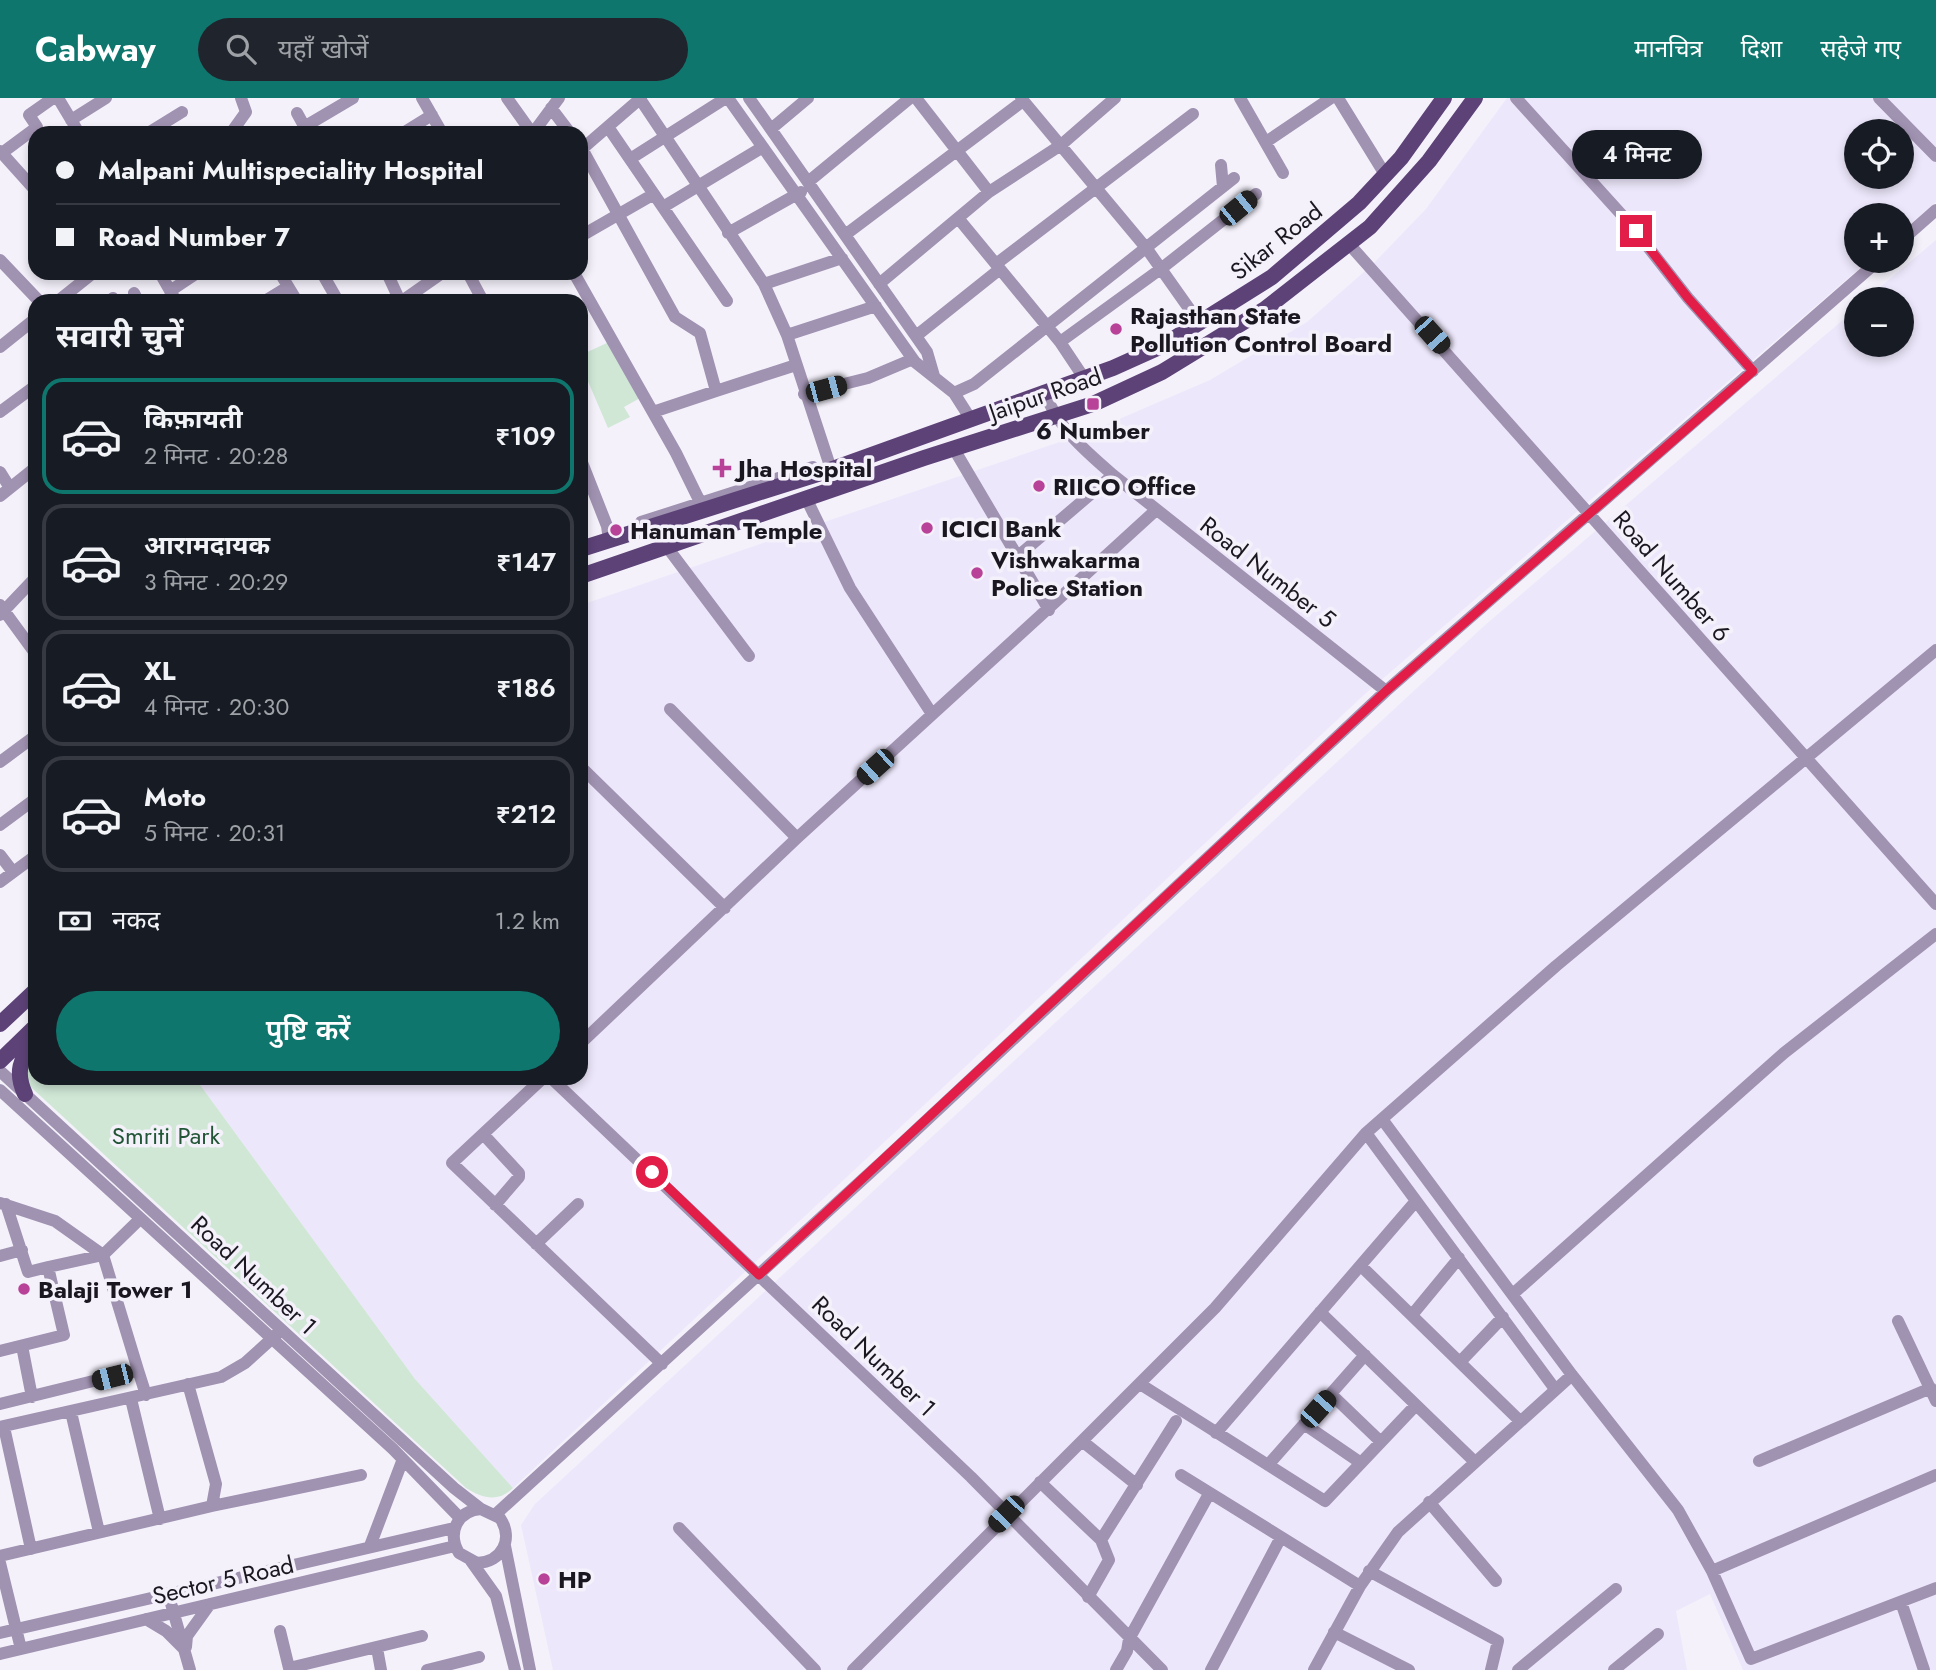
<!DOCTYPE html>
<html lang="hi">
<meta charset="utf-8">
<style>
:root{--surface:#171b24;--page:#20242c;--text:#f1f3f6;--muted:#9ea1a6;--line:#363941;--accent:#0f766e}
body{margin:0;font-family:Jost,"Noto Sans Devanagari",sans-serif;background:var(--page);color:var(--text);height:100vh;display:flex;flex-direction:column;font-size:26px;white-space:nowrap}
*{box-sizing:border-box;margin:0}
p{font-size:23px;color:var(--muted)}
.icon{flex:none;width:38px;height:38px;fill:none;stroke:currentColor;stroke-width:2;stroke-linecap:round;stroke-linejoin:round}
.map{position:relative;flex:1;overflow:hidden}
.panel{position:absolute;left:28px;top:196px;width:560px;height:791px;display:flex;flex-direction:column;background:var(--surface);border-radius:21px;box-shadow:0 4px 10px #0003}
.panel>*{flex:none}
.banner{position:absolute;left:28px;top:28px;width:560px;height:154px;border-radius:21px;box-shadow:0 4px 10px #0003;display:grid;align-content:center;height:154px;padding:0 28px;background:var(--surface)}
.buttons{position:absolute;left:1844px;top:21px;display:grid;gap:14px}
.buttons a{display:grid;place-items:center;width:70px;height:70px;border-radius:50%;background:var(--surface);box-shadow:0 4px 10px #0003;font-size:35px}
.end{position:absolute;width:32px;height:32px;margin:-16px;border:9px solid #e11d48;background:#fff;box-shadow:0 0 0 4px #fff}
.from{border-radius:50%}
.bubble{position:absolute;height:49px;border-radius:24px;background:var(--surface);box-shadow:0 4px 10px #0003;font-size:23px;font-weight:600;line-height:49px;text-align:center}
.car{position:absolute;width:21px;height:42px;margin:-21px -10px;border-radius:9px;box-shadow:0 0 5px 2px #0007;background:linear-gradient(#222 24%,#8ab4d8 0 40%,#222 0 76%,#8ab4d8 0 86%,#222 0)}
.banner b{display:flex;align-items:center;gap:24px;height:66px;font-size:26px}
.banner b+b{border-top:2px solid var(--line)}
.banner i{width:18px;height:18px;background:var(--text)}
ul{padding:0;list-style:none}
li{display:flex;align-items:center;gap:21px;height:116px;margin:0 14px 10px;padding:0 14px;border:4px solid var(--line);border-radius:21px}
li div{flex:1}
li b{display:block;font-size:26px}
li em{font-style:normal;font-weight:600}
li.on{border-color:var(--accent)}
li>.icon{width:63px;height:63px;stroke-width:1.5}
h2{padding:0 28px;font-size:32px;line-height:84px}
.pay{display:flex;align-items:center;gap:18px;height:77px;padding:0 28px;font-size:26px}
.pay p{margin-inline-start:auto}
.cta{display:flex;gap:14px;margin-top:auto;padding:14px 28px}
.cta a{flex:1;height:80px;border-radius:42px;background:var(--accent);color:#fff;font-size:28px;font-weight:600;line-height:80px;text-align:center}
header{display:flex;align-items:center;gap:42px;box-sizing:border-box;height:98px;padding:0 35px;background:var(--accent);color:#fff}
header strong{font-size:33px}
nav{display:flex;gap:38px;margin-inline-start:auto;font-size:24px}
.search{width:490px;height:63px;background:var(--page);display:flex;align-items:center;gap:18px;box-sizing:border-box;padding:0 24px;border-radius:38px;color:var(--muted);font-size:26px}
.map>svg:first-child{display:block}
.built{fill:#ede7fb;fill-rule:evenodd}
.green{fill:#d0e7d6}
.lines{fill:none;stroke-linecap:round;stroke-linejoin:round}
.minor{stroke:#a092b1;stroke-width:12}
.major{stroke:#5d4278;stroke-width:16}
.route{stroke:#e11d48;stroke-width:9}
.poi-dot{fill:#b84298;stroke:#f4f1fb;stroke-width:2.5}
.labels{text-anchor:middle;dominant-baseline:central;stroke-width:7;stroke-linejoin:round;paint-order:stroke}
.street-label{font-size:24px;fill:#1a1720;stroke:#f4f1fb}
.poi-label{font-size:24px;font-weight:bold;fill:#1a1720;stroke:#f4f1fb;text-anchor:start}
.park-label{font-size:24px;fill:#215536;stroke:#f4f1fb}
</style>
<header>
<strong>Cabway</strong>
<div class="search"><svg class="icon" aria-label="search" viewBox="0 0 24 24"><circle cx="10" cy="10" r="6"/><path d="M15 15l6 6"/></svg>यहाँ खोजें</div>
<nav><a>मानचित्र</a><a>दिशा</a><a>सहेजे गए</a></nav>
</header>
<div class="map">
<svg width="1936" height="1572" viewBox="0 0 1936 1572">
<rect width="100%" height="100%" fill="#f4f1fb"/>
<path class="built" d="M1507,0H1936V104L1902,133V117H1857V163H1868L1365,596L513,1390L415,1281L195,980H581V507L1089,334L1210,282L1307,224L1374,165L1426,111ZM1857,33H1902V79H1857Z
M1936,142V1572H1743L1710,1496L1676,1513L1687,1572H553L521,1427L535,1406L1484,528L1857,210V247H1902V201H1866Z"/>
<path class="green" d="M609,244L642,299L624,309L630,319L608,330L581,267V257Z
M35,950V980H195L415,1281L513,1390C498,1405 482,1400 466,1390L21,980Z"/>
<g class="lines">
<path class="minor" d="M58,0L79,35
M422,0L442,35
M507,0L532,35
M728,0L915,264L954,295L970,320
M749,0L927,254L934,278
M916,0L989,94
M1021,0L1147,151L1200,226
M1240,0L1283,75
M1338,0L1386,78
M1516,0L1630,126L1688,200L1753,273
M1879,0L1936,58
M640,1L764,186L787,237L831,371
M551,10L570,35
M297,15L308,35
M71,22L106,0
M304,29L353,0
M608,29L727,203
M771,31L808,0
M148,35L182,14
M231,35L246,14L241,0
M403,35L432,17
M533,35L559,0
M1266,44L1331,0
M581,49L675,219L700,235L716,293L653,314
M582,51L641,0
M0,53L35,92
M2,55L37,29L29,17L53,0
M630,61L726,0
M1221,67L1223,89
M808,84L910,0
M663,109L763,49
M958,120L1060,244L1084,280
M728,135L801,94
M845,137L1023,3
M581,138L654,96
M1902,142L1936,112
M1349,146L1936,806
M0,162L39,203
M996,166L1193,16
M160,175L176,203
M280,175L297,203
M322,175L338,203
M387,175L400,203
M468,175L483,203
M574,175L676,355L703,410
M764,186L842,160
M879,186L989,94L1061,47L1115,0
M170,193L197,175
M134,195L138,203
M58,203L93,175
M109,203L113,200
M265,203L288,189
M402,203L442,175
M787,237L876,208
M916,238L1000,171
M1060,244L1162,170L1256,96
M0,249L35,221
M716,293L796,267
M1044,293C1058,330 1084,352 1113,377L1386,593
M954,295L974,286L1234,80
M804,296L868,280L913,261
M0,314L35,288
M954,351L1049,512
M581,362L607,428L609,442
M0,374L10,390
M0,398L35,370
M806,400L850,490L932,616
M641,424L813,369
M667,449L749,558
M1017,459L1113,377
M0,507L35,555
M0,517L35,480
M670,611L797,740
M0,664L35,638
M581,669L725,810
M0,727L35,701
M0,757L13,774
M0,784L35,758
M581,945L797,740L1156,412
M0,973L454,1390L481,1411L500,1420C514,1441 502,1464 477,1465L459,1455C447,1435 457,1413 481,1411
M543,980L452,1065L662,1266
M551,980L971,1379L1162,1572
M0,992L393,1351L460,1420
M1382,1021L1572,1277L1678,1412L1712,1473L1751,1561L1936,1490
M1366,1035L1555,1291
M483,1036L519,1075V1079L495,1107
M0,1105L55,1123L103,1157L138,1272L0,1306
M536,1146L578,1106
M0,1158L22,1152
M1361,1168L1519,1322
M48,1169L103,1157L140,1121
M1514,1195L1784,955L1936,836
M1320,1214L1475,1364
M1412,1217L1459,1160
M1898,1223L1936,1303
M22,1248L32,1299
M0,1253L64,1237L48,1169L28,1174L6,1106
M1460,1264L1503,1219
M138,1272L146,1297
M1140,1286L1325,1403L1416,1307
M1331,1296L1381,1344
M131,1301L160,1421
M71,1314L99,1434
M1304,1326L1361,1365
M0,1329L221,1279L245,1265L277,1236
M4,1329L31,1451
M1216,1335L1416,1103
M1082,1343L1137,1387
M1759,1363L1931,1290
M1268,1367L1365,1257
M1181,1377L1360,1488
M1040,1384L1101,1442L1176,1323
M1429,1404L1496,1483
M212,1408L361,1377
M496,1416L883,1063L1386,593L1878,163
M679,1430L815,1572
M370,1448L403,1361
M505,1448L530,1572
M0,1458L212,1408L216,1386L188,1286
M471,1463L496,1498L515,1572
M0,1465L21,1551
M1369,1473L1498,1543L1491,1572
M1712,1473L1936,1377
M168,1495L190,1572
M1088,1499L1109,1462L1101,1442
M1901,1504L1924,1572
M146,1521L166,1533L183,1550
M280,1533L289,1570L422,1538
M1334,1534L1409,1572
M0,1535L454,1430
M186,1549L187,1538L210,1506
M377,1550L381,1572
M0,1556L455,1448
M427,1572L479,1559
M853,1572L1215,1210L1366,1035L1556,868L1936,552
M1116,1572L1127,1553L1129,1541L1209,1396
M1211,1572L1280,1441
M1314,1572L1360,1488L1398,1434L1572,1277
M1518,1572L1616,1491
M1614,1572L1658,1536"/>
<path class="major" d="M581,451L827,373L1113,270L1162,248L1272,179L1359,105L1401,60L1444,0
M581,478L924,360L1093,306L1162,274L1265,211L1370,129L1429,63L1475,0
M0,926L35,893
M0,963L35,929
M25,996C15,974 20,961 35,943"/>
</g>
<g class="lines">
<path class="route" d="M652,1074L759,1177L1386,593L1753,273L1688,200L1636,133"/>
</g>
<g class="poi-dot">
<circle cx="1116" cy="231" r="7"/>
<rect x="1086" y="299" width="14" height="14" rx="3.5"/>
<path d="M718.5 359.5h7v7h7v7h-7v7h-7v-7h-7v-7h7z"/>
<circle cx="1039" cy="388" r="7"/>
<circle cx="927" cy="430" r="7"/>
<circle cx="616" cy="432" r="7"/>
<circle cx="977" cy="475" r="7"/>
<circle cx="24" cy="1191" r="7"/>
<circle cx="544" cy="1481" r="7"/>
</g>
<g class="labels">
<g class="street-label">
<text transform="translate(1276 143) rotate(-38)">Sikar Road</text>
<text transform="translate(1045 296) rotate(-19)">Jaipur Road</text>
<text transform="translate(1268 474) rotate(38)">Road Number 5</text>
<text transform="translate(1672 478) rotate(49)">Road Number 6</text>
<text transform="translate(254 1177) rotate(43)">Road Number 1</text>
<text transform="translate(874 1258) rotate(44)">Road Number 1</text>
<text transform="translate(223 1482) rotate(-13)">Sector 5 Road</text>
</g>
<g class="poi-label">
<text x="1130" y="217">Rajasthan State<tspan x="1130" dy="28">Pollution Control Board</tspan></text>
<text x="1093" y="332" text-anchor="middle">6 Number</text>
<text x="738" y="370">Jha Hospital</text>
<text x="1053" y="388">RIICO Office</text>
<text x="941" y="430">ICICI Bank</text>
<text x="630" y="432">Hanuman Temple</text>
<text x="991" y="461">Vishwakarma<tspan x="991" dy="28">Police Station</tspan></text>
<text x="38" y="1191">Balaji Tower 1</text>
<text x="558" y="1481">HP</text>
</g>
<g class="park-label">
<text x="166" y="1037">Smriti Park</text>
</g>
</g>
</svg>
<div class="buttons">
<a><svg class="icon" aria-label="locate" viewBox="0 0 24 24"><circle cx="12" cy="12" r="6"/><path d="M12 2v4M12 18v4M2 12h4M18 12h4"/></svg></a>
<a>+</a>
<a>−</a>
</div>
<i class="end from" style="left:652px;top:1074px"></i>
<i class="end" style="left:1636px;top:133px"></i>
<div class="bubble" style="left:1572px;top:32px;width:130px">4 मिनट</div>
<i class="car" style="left:1238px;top:110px;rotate:51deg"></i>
<i class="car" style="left:1432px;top:237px;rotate:138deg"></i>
<i class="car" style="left:826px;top:291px;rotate:75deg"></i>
<i class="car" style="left:875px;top:669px;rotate:228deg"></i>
<i class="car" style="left:112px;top:1279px;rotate:256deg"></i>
<i class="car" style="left:1318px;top:1311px;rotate:42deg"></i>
<i class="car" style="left:1006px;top:1416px;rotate:224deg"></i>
<div class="banner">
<b><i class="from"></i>Malpani Multispeciality Hospital</b>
<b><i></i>Road Number 7</b>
</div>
<section class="panel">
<h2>सवारी चुनें</h2>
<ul>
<li class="on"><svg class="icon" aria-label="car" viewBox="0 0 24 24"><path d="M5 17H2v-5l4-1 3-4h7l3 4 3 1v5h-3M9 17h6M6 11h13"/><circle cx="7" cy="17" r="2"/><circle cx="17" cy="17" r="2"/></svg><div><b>किफ़ायती</b><p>2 मिनट · 20:28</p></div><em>₹109</em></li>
<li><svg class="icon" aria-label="car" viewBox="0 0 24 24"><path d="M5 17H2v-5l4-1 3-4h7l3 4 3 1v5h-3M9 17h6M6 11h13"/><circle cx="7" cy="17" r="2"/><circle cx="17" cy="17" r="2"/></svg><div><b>आरामदायक</b><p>3 मिनट · 20:29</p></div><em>₹147</em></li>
<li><svg class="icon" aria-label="car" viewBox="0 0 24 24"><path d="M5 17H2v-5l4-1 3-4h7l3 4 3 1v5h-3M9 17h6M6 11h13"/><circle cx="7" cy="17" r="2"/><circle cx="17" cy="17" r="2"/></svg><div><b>XL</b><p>4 मिनट · 20:30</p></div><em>₹186</em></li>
<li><svg class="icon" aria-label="car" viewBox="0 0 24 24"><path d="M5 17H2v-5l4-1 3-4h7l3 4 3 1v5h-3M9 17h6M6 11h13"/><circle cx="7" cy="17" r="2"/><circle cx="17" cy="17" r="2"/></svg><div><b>Moto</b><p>5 मिनट · 20:31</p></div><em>₹212</em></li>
</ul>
<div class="pay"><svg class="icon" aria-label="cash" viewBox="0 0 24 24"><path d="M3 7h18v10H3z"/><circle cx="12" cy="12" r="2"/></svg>नकद<p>1.2 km</p></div>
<div class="cta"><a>पुष्टि करें</a></div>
</section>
</div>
